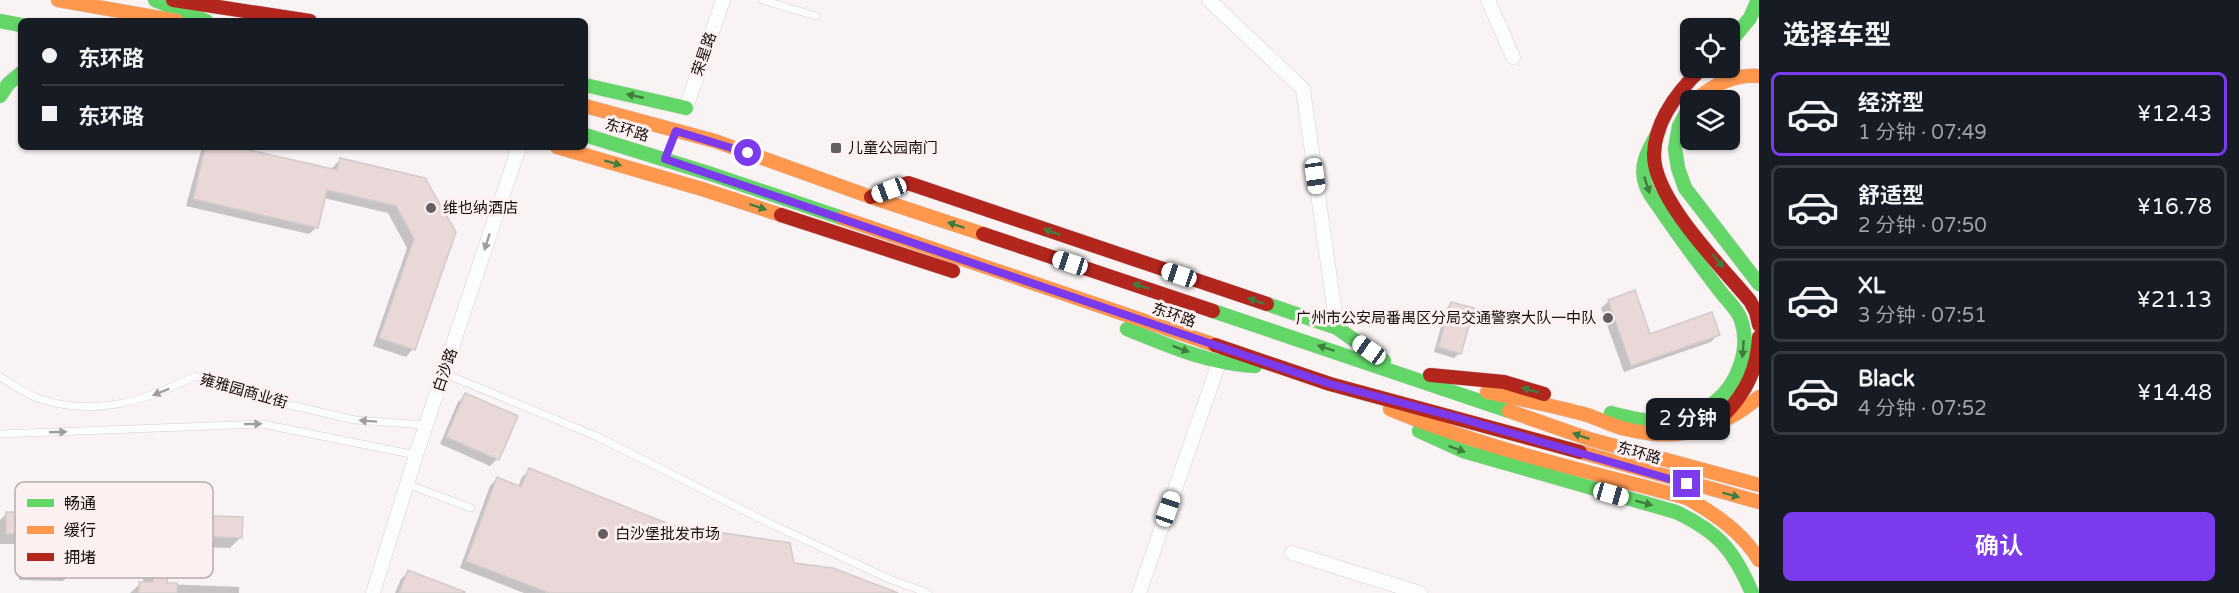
<!DOCTYPE html>
<html lang="zh">
<meta charset="utf-8">
<style>
:root{--surface:#171b24;--page:#20242c;--text:#f1f3f6;--muted:#9ea1a6;--line:#363941;--accent:#7c3aed}
body{margin:0;font-family:"Varela Round","Noto Sans SC",sans-serif;background:var(--page);color:var(--text);height:100vh;display:flex;flex-direction:column;font-size:22px;white-space:nowrap}
*{box-sizing:border-box;margin:0}
p{font-size:20px;color:var(--muted)}
.icon{flex:none;width:33px;height:33px;fill:none;stroke:currentColor;stroke-width:2;stroke-linecap:round;stroke-linejoin:round}
.map{position:relative;flex:1;overflow:hidden}
.sheet{display:flex;flex-direction:column;background:var(--surface);width:480px}
.sheet>*{flex:none}
.guide{position:absolute;left:18px;top:18px;width:570px;height:132px;border-radius:9px;box-shadow:0 2px 4px #0004;display:grid;align-content:center;height:132px;padding:0 24px;background:var(--surface)}
.fabs{position:absolute;left:1680px;top:18px;display:grid;gap:12px}
.fabs a{display:grid;place-items:center;width:60px;height:60px;border-radius:9px;background:var(--surface);box-shadow:0 2px 4px #0004;font-size:30px}
.end{position:absolute;width:27px;height:27px;margin:-14px;border:8px solid #7c3aed;background:#fff;box-shadow:0 0 0 3px #fff}
.from{border-radius:50%}
.bubble{position:absolute;height:42px;border-radius:9px;background:var(--surface);box-shadow:0 2px 4px #0004;font-size:20px;font-weight:600;line-height:42px;text-align:center}
.car{position:absolute;width:18px;height:36px;margin:-18px -9px;border-radius:8px;box-shadow:0 0 4px 2px #0007;background:linear-gradient(#fff 24%,#345 0 40%,#fff 0 76%,#345 0 86%,#fff 0)}
.guide b{display:flex;align-items:center;gap:21px;height:57px;font-size:22px}
.guide b+b{border-top:2px solid var(--line)}
.guide i{width:15px;height:15px;background:var(--text)}
ul{padding:0;list-style:none}
li{display:flex;align-items:center;gap:18px;height:84px;margin:0 12px 9px;padding:0 12px;border:3px solid var(--line);border-radius:9px}
li div{flex:1}
li b{display:block;font-size:22px}
li em{font-style:normal;font-weight:600}
li.selected{border-color:var(--accent)}
li>.icon{width:54px;height:54px;stroke-width:1.5}
h2{padding:0 24px;font-size:27px;line-height:72px}
.cta{display:flex;gap:12px;margin-top:auto;padding:12px 24px}
.cta a{flex:1;height:69px;border-radius:9px;background:var(--accent);color:#fff;font-size:24px;font-weight:600;line-height:69px;text-align:center}
main{display:flex;flex:1;min-height:0}
.map>svg:first-child{display:block}
.shadow{fill:#0003}
.building{fill:#ead8d9;stroke:#d2cbcb;stroke-width:1.5}
.lines{fill:none;stroke-linecap:round;stroke-linejoin:round}
.lane-casing{stroke:#d7d0d0;stroke-width:8}
.street-casing{stroke:#d7d0d0;stroke-width:15}
.fast-casing{stroke:#d7d0d0;stroke-width:15}
.slow-casing{stroke:#d7d0d0;stroke-width:15}
.jam-casing{stroke:#d7d0d0;stroke-width:15}
.lane{stroke:#fefdfd;stroke-width:7}
.street{stroke:#fefdfd;stroke-width:14}
.fast{stroke:#63d668;stroke-width:14}
.slow{stroke:#ff974d;stroke-width:14}
.jam{stroke:#b3261e;stroke-width:14}
.oneway{fill:#407c3f}
.oneway2{fill:#a19d9d}
.route{stroke:#7c3aed;stroke-width:8}
.poi-dot{fill:#655e5e;stroke:#fcf0f0;stroke-width:2}
.labels{text-anchor:middle;dominant-baseline:central;stroke-width:6;stroke-linejoin:round;paint-order:stroke}
.street-label{font-size:15px;fill:#160d0d;stroke:#fcf0f0}
.poi-label{font-size:15px;fill:#160d0d;stroke:#fcf0f0;text-anchor:start}
.key{fill:#fcf0f0;stroke:#b7acac;stroke-width:1.5}
.key-label{font-size:16px;fill:#160d0d}
</style>
<main>
<div class="map">
<svg width="1759" height="593" viewBox="0 0 1759 593">
<rect width="100%" height="100%" fill="#f9f3f3"/>
<path class="shadow" d="M202,147H229L332,171L333,167L341,159L424,179L413,349L406,357L373,346L407,248L388,213L324,198L317,227L309,234L186,206Z
M1609,301L1649,336L1718,335L1711,342L1624,372L1601,308Z
M1451,303L1460,353L1454,358L1434,352L1446,309Z
M466,394L497,459L490,466L440,444L458,402Z
M530,470L670,526L792,564L833,569L898,593H524L460,568L490,486L497,478L518,487L522,477Z
M7,513L69,521L152,524L160,516L241,537L230,548L167,546L166,584L239,587V593H130L140,584H143L144,560L74,558V571L63,581L19,580L20,544H0V520Z
M408,572L463,593H395L401,579Z"/>
<path class="building" d="M205,147H236L337,170L340,158L425,178L456,232L415,350L379,338L414,239L396,206L327,190L318,228L193,199Z
M1635,290L1650,334L1712,312L1720,335L1631,366L1608,300Z
M1451,302L1474,308L1461,354L1438,347Z
M465,393L518,416L499,460L446,437Z
M529,468L671,525L790,543L794,563L833,568L898,593H549L466,561L497,477L521,487Z
M6,512L71,514V520L159,522V514L243,517L242,538L169,535L167,583H177V593H139V582H153L154,550L76,548L75,571L29,570L30,534H6Z
M408,570L465,592V593H399Z"/>
<g class="lines">
<defs>
<path id="lane" d="M762,0L816,16
M443,373L596,436L771,524L889,579L928,593
M0,377C12,384 27,395 40,399C96,417 145,401 195,376L277,402L355,420L426,425
M0,434L262,424L416,455
M407,484L471,508"/>
<path id="street" d="M1209,0L1303,89L1337,328
M1488,0L1513,57
M686,108L723,0
M1292,553L1420,593
M373,593L416,455L519,147
M1139,593L1222,354"/>
<path id="fast" d="M155,0L206,21
M0,21L21,25
M1730,42L1750,18L1758,0
M585,85L686,108
M0,96L8,84L21,73
M1690,106L1679,126L1675,149L1678,168L1685,188L1759,284
M585,135L711,174L842,218
M1267,304L1337,328L1384,361
M1213,311L1509,411
M1127,329C1169,346 1209,364 1255,366
M1611,413C1651,424 1680,428 1715,402C1738,384 1751,348 1741,320C1738,310 1726,299 1720,291C1700,265 1681,239 1663,213C1658,205 1649,195 1646,186C1638,165 1649,149 1659,131
M1419,431L1463,451L1676,512C1718,532 1734,550 1752,593"/>
<path id="slow" d="M58,0L177,21
M1696,100C1714,84 1735,74 1759,76
M585,106L715,141L871,197L983,234
M557,147L702,189L781,215
M842,218L1215,345
M1487,392C1520,399 1554,406 1587,415C1600,419 1612,426 1626,429C1677,442 1719,431 1759,397
M1390,409C1485,449 1588,471 1687,498C1715,514 1742,532 1759,560
M1509,411L1589,439L1759,485
M1580,452L1759,502"/>
<path id="jam" d="M173,0L310,21
M1702,68C1679,90 1655,120 1654,154C1653,199 1722,267 1750,301L1756,312L1759,325
M871,197L908,183L1267,304
M781,215L953,271
M983,234L1213,311
M1215,345L1330,384L1580,452
M1430,375L1504,382L1544,394
M1725,414C1747,391 1757,369 1759,337"/>
</defs>
<use href="#lane" class="lane-casing"/>
<use href="#street" class="street-casing"/>
<use href="#fast" class="fast-casing"/>
<use href="#slow" class="slow-casing"/>
<use href="#jam" class="jam-casing"/>
<use href="#lane" class="lane"/>
<use href="#street" class="street"/>
<use href="#fast" class="fast"/>
<use href="#slow" class="slow"/>
<use href="#jam" class="jam"/>
</g>
<defs><path id="oneway-solid" d="M-6-.8H1V-3.2L6.5 0L1 3.2V.8H-6Z" transform="scale(1.5)"/></defs>
<g class="oneway">
<use href="#oneway-solid" transform="translate(635 96) rotate(-167)"/>
<use href="#oneway-solid" transform="translate(613 163) rotate(16)"/>
<use href="#oneway-solid" transform="translate(1647 185) rotate(72)"/>
<use href="#oneway-solid" transform="translate(758 207) rotate(18)"/>
<use href="#oneway-solid" transform="translate(956 225) rotate(-162)"/>
<use href="#oneway-solid" transform="translate(1052 232) rotate(-161)"/>
<use href="#oneway-solid" transform="translate(1718 261) rotate(51)"/>
<use href="#oneway-solid" transform="translate(1141 286) rotate(-162)"/>
<use href="#oneway-solid" transform="translate(1256 301) rotate(-161)"/>
<use href="#oneway-solid" transform="translate(1326 348) rotate(-162)"/>
<use href="#oneway-solid" transform="translate(1181 349) rotate(20)"/>
<use href="#oneway-solid" transform="translate(1743 349) rotate(94)"/>
<use href="#oneway-solid" transform="translate(1530 390) rotate(-164)"/>
<use href="#oneway-solid" transform="translate(1581 436) rotate(-161)"/>
<use href="#oneway-solid" transform="translate(1457 449) rotate(20)"/>
<use href="#oneway-solid" transform="translate(1731 495) rotate(15)"/>
<use href="#oneway-solid" transform="translate(1644 503) rotate(15)"/>
</g>
<g class="oneway2">
<use href="#oneway-solid" transform="translate(487 242) rotate(108)"/>
<use href="#oneway-solid" transform="translate(161 392) rotate(158)"/>
<use href="#oneway-solid" transform="translate(368 421) rotate(-176)"/>
<use href="#oneway-solid" transform="translate(253 424) rotate(-1)"/>
<use href="#oneway-solid" transform="translate(58 432) rotate(-2)"/>
</g>
<g class="lines">
<path class="route" d="M748,153L676,131L665,159L1330,384L1459,418L1687,484"/>
</g>
<g class="poi-dot">
<rect x="830" y="142" width="12" height="12" rx="3"/>
<circle cx="431" cy="208" r="6"/>
<circle cx="1608" cy="318" r="6"/>
<circle cx="603" cy="534" r="6"/>
</g>
<g class="labels">
<g class="street-label">
<text transform="translate(704 54) rotate(-71)">荣星路</text>
<text transform="translate(627 130) rotate(17)">东环路</text>
<text transform="translate(1174 315) rotate(19)">东环路</text>
<text transform="translate(445 370) rotate(-71)">白沙路</text>
<text transform="translate(244 391) rotate(16)">雍雅园商业街</text>
<text transform="translate(1639 453) rotate(16)">东环路</text>
</g>
<g class="poi-label">
<text x="848" y="148">儿童公园南门</text>
<text x="443" y="208">维也纳酒店</text>
<text x="1596" y="318" text-anchor="end">广州市公安局番禺区分局交通警察大队一中队</text>
<text x="615" y="534">白沙堡批发市场</text>
</g>
</g>
<rect x="15" y="482" width="198" height="96" rx="9" class="key"/>
<rect x="27" y="499" width="27" height="8" fill="#63d668"/>
<rect x="27" y="526" width="27" height="8" fill="#ff974d"/>
<rect x="27" y="553" width="27" height="8" fill="#b3261e"/>
<g class="key-label">
<text x="64" y="509">畅通</text>
<text x="64" y="536">缓行</text>
<text x="64" y="563">拥堵</text>
</g>
</svg>
<div class="fabs">
<a><svg class="icon" aria-label="locate" viewBox="0 0 24 24"><circle cx="12" cy="12" r="6"/><path d="M12 2v4M12 18v4M2 12h4M18 12h4"/></svg></a>
<a><svg class="icon" aria-label="layers" viewBox="0 0 24 24"><path d="M12 4l9 5-9 5-9-5zM3 14l9 5 9-5"/></svg></a>
</div>
<i class="end from" style="left:748px;top:153px"></i>
<i class="end" style="left:1687px;top:484px"></i>
<div class="bubble" style="left:1646px;top:398px;width:84px">2 分钟</div>
<i class="car" style="left:1315px;top:176px;rotate:172deg"></i>
<i class="car" style="left:889px;top:190px;rotate:249deg"></i>
<i class="car" style="left:1070px;top:263px;rotate:288deg"></i>
<i class="car" style="left:1179px;top:275px;rotate:289deg"></i>
<i class="car" style="left:1369px;top:350px;rotate:305deg"></i>
<i class="car" style="left:1611px;top:494px;rotate:106deg"></i>
<i class="car" style="left:1168px;top:509px;rotate:19deg"></i>
<div class="guide">
<b><i class="from"></i>东环路</b>
<b><i></i>东环路</b>
</div>
</div>
<section class="sheet">
<h2>选择车型</h2>
<ul>
<li class="selected"><svg class="icon" aria-label="car" viewBox="0 0 24 24"><path d="M5 17H2v-5l4-1 3-4h7l3 4 3 1v5h-3M9 17h6M6 11h13"/><circle cx="7" cy="17" r="2"/><circle cx="17" cy="17" r="2"/></svg><div><b>经济型</b><p>1 分钟 · 07:49</p></div><em>¥12.43</em></li>
<li><svg class="icon" aria-label="car" viewBox="0 0 24 24"><path d="M5 17H2v-5l4-1 3-4h7l3 4 3 1v5h-3M9 17h6M6 11h13"/><circle cx="7" cy="17" r="2"/><circle cx="17" cy="17" r="2"/></svg><div><b>舒适型</b><p>2 分钟 · 07:50</p></div><em>¥16.78</em></li>
<li><svg class="icon" aria-label="car" viewBox="0 0 24 24"><path d="M5 17H2v-5l4-1 3-4h7l3 4 3 1v5h-3M9 17h6M6 11h13"/><circle cx="7" cy="17" r="2"/><circle cx="17" cy="17" r="2"/></svg><div><b>XL</b><p>3 分钟 · 07:51</p></div><em>¥21.13</em></li>
<li><svg class="icon" aria-label="car" viewBox="0 0 24 24"><path d="M5 17H2v-5l4-1 3-4h7l3 4 3 1v5h-3M9 17h6M6 11h13"/><circle cx="7" cy="17" r="2"/><circle cx="17" cy="17" r="2"/></svg><div><b>Black</b><p>4 分钟 · 07:52</p></div><em>¥14.48</em></li>
</ul>
<div class="cta"><a>确认</a></div>
</section>
</main>
